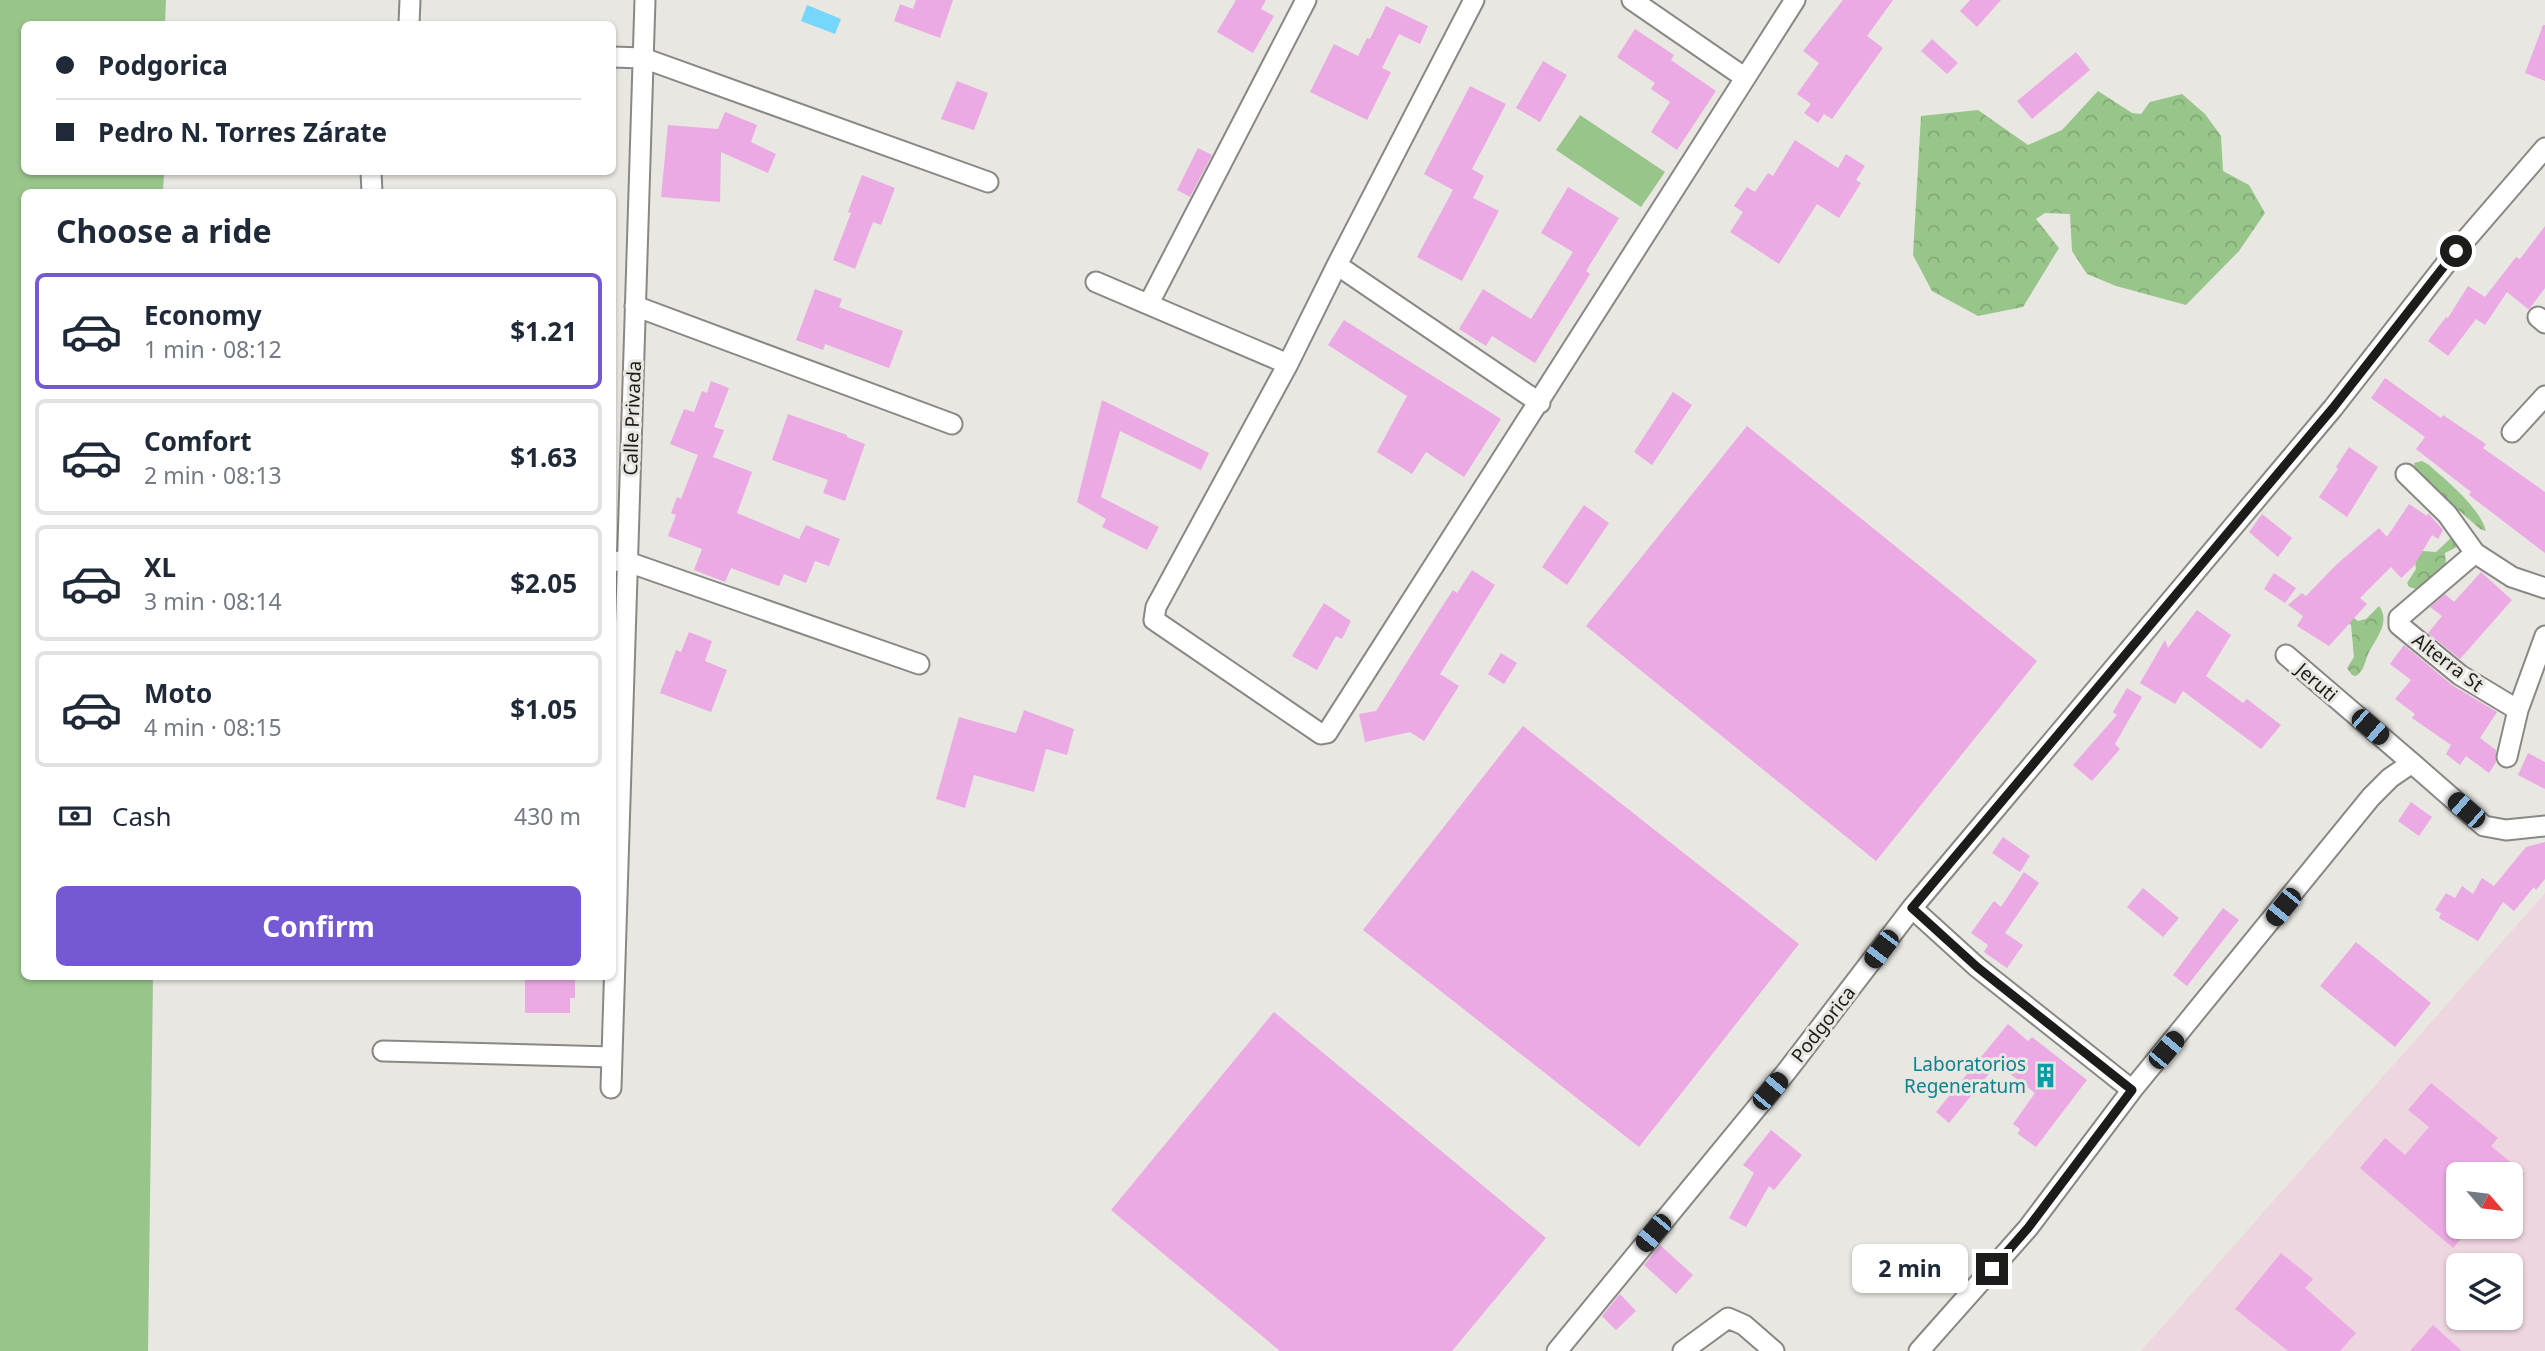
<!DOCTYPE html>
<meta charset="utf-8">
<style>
:root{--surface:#fff;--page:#f6f6f7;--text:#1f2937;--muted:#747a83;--line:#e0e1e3;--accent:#7459d3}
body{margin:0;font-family:"Noto Sans",sans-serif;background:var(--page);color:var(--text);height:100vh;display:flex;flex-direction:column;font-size:26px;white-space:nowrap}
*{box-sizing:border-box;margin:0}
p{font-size:23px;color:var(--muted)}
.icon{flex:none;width:38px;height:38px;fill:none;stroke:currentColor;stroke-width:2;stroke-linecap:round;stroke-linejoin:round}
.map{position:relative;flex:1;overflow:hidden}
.sheet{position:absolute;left:21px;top:189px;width:595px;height:791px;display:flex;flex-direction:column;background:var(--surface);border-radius:10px;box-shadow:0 2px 5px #0004}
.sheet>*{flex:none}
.guide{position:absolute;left:21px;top:21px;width:595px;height:154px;border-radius:10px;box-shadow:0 2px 5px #0004;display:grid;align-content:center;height:154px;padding:0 35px;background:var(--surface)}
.needle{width:46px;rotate:118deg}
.controls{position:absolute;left:2446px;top:1162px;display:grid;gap:14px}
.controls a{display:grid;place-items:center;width:77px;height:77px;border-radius:10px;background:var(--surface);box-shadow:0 2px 5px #0004;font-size:35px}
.end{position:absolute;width:32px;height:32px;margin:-16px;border:9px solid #1c1c1a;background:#fff;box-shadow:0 0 0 4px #fff}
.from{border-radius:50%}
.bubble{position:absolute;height:49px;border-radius:10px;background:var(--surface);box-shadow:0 2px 5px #0004;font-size:23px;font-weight:700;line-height:49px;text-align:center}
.car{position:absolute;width:21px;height:42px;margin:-21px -10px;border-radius:9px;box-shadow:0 0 5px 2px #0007;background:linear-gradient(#222 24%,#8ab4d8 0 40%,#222 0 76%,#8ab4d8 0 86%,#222 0)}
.guide b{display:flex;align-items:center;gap:24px;height:66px;font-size:26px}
.guide b+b{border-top:2px solid var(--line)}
.guide i{width:18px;height:18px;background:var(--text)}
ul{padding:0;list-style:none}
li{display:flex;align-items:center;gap:21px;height:116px;margin:0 14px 10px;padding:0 21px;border:4px solid var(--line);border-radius:10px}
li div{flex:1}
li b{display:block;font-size:26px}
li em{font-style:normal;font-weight:700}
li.current{border-color:var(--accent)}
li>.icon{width:63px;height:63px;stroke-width:1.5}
h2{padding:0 35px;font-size:32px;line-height:84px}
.pay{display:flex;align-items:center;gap:18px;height:77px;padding:0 35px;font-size:26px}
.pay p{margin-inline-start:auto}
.primary-button{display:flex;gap:14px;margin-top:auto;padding:14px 35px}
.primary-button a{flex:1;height:80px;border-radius:10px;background:var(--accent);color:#fff;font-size:28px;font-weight:700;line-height:80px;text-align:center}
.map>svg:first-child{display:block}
.industrial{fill:#eed6e0;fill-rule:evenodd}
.forest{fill:url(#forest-crowns)}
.park{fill:#98c58a}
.water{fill:#74d7fb}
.building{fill:#ebaae3}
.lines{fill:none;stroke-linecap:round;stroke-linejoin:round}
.street-casing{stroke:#898884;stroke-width:23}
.street{stroke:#fff;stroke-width:19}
.route{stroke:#1c1c1a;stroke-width:9}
.labels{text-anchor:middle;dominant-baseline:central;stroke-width:6;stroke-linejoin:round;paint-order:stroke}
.street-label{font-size:19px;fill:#1c1c1a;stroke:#e8e7e2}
.culture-label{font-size:19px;fill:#0d838f;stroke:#e8e7e2;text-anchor:end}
</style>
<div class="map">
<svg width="2545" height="1351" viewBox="0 0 2545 1351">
<defs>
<pattern id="forest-crowns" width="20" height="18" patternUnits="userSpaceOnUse" patternTransform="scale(1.75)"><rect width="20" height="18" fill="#98c58a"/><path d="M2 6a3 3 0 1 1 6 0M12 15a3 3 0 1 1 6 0" fill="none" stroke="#82a976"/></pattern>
</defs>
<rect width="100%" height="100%" fill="#e8e7e2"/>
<path class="industrial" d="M2545,893V1351H2141ZM2459,1174H2511V1227H2459ZM2459,1265H2511V1318H2459Z"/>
<path class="forest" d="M2098,91L2132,113L2141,114L2150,102L2182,94L2205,114L2221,136L2223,171L2249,185L2265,213L2239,251L2186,305L2116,286L2087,274L2072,251L2070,214L2045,213L2036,219L2059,248L2023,307L1978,316L1932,291L1913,255L1921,116L1978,110L2028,145L2062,130Z
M2422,461L2429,465C2448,482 2480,508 2486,531L2480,529C2469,519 2457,509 2446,499C2434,487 2416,482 2414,463Z
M2452,537L2461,545L2445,553L2446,566L2423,591L2409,587L2407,583L2416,569L2415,561L2422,551L2436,552Z
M2379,606C2391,622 2376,638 2369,652C2364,662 2365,670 2356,676L2352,675L2347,668L2354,657L2351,625L2347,622L2354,618L2358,621L2366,619Z"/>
<path class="park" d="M0,0H166L165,24H24V172H164L163,192H24V976L153,977L148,1351H0Z
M1580,115L1665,172L1641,207L1556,150Z"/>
<path class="water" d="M807,5L841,19L835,34L801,21Z"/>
<path class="building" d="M916,0H953L940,38L894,21L900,4L913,9Z
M1236,0H1266L1261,9L1274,16L1253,53L1217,32Z
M1843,0H1893L1867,36L1883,48L1832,119L1824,114L1818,123L1804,113L1811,104L1797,94L1819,63L1803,51Z
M1970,0H2001L1977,27L1960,11Z
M1386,6L1428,26L1420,44L1399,34L1382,68L1391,72L1367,120L1310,92L1334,44L1358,56L1367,38L1370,39Z
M2543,25H2545V81L2525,73Z
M1635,29L1674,55L1671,60L1716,91L1677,150L1651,132L1670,102L1651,89L1655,83L1617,57Z
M1932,39L1958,63L1947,74L1921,51Z
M2076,52L2090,70L2032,119L2017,101Z
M1543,61L1567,75L1540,122L1516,108Z
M957,81L988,93L974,130L941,119Z
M1470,86L1506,104L1472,169L1484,176L1473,198L1499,211L1462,281L1417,257L1453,190L1424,174Z
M725,112L757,125L751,142L776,154L768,173L721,152L720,202L661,197L668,125L718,129Z
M1795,140L1838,168L1846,154L1865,166L1856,180L1861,183L1839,218L1817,204L1779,264L1730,232L1743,212L1734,206L1747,187L1755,192L1768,173L1773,176Z
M1198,148L1212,155L1190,197L1177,190Z
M862,175L895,188L881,225L873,222L855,269L833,260L851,213L848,212Z
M1568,187L1619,218L1586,271L1590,274L1535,363L1492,336L1486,346L1459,329L1483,289L1531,319L1573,252L1541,233Z
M2545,226V288L2530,308L2528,309L2507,292L2485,325L2476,319L2448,356L2428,341L2446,317L2448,318L2468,286L2485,297L2516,257L2520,259Z
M815,289L842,299L839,307L903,331L889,368L825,344L823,350L796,340Z
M1344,320L1501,419L1464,477L1426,452L1412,474L1377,452L1407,396L1328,345Z
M2385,378L2441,418L2443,415L2486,444L2483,448L2545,492V553L2469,495L2471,492L2416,449L2425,437L2371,398Z
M711,381L729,388L714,427L724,430L713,457L752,472L737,513L799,539L806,525L840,539L829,566L815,561L806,583L784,574L779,586L731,568L725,582L694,570L702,549L668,536L676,515L671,513L677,497L681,499L698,455L670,444L684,409L694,412L702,391L707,393Z
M1673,392L1692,405L1652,465L1634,452Z
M1102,400L1209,453L1201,470L1120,431L1101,497L1159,527L1147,550L1102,527L1106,519L1077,502Z
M788,414L847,435V437L865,444L845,501L823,493L828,480L772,460Z
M1747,426L2037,661L1876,861L1586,626Z
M2349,447L2378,467L2347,517L2319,497L2338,469L2336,467Z
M2409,504L2427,516L2428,513L2443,530L2438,539L2432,535L2414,566L2401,578L2391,567L2360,598L2367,604L2329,646L2297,626L2303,616L2288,605L2302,593L2306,596L2337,564L2379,528L2387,537Z
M1584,505L1609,523L1567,585L1542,567Z
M2262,514L2292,538L2278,557L2249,532Z
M1472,570L1495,585L1440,674L1459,686L1424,741L1410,732L1365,742L1359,714L1376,711L1436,616L1453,590L1457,593Z
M2481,572L2512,600L2460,659L2428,633L2442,616L2430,607L2445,594L2454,602Z
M2274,573L2296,588L2285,603L2264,589Z
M1324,603L1351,621L1342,639L1336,636L1317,670L1292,656Z
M2197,610L2231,635L2206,676L2243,703L2247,699L2281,725L2261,749L2183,691L2175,704L2140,683L2165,640L2168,648Z
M689,632L712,641L705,661L727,670L711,712L660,693L676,650L681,652Z
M2404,645L2452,685L2497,712L2480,738L2496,750V762L2489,773L2466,756L2460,765L2446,754L2451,745L2412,718L2415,714L2395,699L2411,680L2390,664Z
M1501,653L1517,663L1504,684L1488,674Z
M2127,688L2142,697L2115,744L2120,749L2092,781L2073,765L2117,715L2113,712Z
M1024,710L1074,729L1067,755L1046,749L1034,792L974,775L965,808L936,799L959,717L1016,733Z
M1523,726L1799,944L1639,1147L1363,930Z
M2528,753L2545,762V789L2518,775Z
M2411,802L2432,817L2419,836L2398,821Z
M2003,837L2030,856L2020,872L1992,853Z
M2545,842V879L2536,890L2534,887L2514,911L2503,902L2478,941L2439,918L2441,913L2435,910L2446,893L2455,898L2462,886L2473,894L2482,878L2494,886L2526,847Z
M2024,872L2039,883L2005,933L2023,945L2007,968L1984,952L1988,945L1971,933L1994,901L2001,907Z
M2143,888L2179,918L2163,937L2127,907Z
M2223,908L2239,920L2187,986L2173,975Z
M2356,942L2431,1003L2395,1047L2320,986Z
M525,976H575V998H570V1013H525Z
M1274,1012L1546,1238L1452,1351H1280L1111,1210Z
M2008,1024L2028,1041L2032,1037L2087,1080L2036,1147L2018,1134L2020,1129L2013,1124L2035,1093L1997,1064L1949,1123L1936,1112Z
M2431,1083L2498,1138L2491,1146L2525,1174H2459V1227H2471L2453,1248L2360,1168L2385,1138L2405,1155L2429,1127L2408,1110Z
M1771,1130L1802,1155L1774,1190L1769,1186L1746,1227L1729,1218L1754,1173L1743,1165Z
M1660,1245L1693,1275L1676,1294L1644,1265Z
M2281,1253L2313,1279L2305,1288L2356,1333L2340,1351H2288L2235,1309Z
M1620,1294L1636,1311L1616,1330L1602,1316Z
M2433,1325L2462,1351H2410Z"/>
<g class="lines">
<defs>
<path id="street" d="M1474,0L1337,265L1288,364L1156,607L1154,620L1321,734L1327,733L1795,0
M1632,0L1744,77
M409,24L410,0
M612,57L643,58L988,182
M371,172L372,192
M1337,265L1540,403
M1096,282L1288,364
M1149,303L1306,0
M635,306L952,424
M2538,317L2545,323
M2512,432L2545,396
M2406,474L2447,514L2475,553L2512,577L2545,588
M2475,553L2399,618V625L2460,675L2518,710
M612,561L628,562L919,664
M2286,655L2412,763
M2507,757L2518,710L2545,636
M1912,908L1977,967L2132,1090
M383,1051L612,1057
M611,1088L645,0
M1557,1351L1787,1071L1912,908L2333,408L2456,251L2545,148
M1683,1351L1728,1318L1744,1325L1774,1351
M1919,1351L2028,1228L2132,1090L2371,797L2390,778L2412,763L2484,826L2506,830L2545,826"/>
</defs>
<use href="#street" class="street-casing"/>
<use href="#street" class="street"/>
</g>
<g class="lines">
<path class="route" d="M1992,1269L2028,1228L2132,1090L1977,967L1912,908L2333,408L2456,251"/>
</g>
<defs>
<symbol id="building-bare" viewBox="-9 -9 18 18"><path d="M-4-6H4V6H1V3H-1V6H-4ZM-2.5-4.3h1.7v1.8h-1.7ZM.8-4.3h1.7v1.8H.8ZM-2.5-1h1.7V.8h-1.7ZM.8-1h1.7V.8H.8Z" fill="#0f9aa8" stroke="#e8e7e2" stroke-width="2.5" paint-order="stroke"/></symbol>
</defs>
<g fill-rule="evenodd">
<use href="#building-bare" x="2028" y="1058" width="35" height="35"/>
</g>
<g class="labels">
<g class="street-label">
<text transform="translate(632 418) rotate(-88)">Calle Privada</text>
<text transform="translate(2448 662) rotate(37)">Alterra St</text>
<text transform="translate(2317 682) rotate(41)">Jeruti</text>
<text transform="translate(1823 1024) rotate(-52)">Podgorica</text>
</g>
<g class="culture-label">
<text x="2026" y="1064">Laboratorios<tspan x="2026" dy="22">Regeneratum</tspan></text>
</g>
</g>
</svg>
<div class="controls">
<a><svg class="needle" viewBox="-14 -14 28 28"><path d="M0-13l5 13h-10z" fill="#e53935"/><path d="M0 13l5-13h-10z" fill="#747a83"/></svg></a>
<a><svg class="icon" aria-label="layers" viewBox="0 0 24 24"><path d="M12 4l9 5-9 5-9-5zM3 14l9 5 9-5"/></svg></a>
</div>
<i class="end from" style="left:2456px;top:251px"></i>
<i class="end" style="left:1992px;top:1269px"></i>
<div class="bubble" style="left:1852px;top:1244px;width:116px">2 min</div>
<i class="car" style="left:2370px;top:727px;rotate:131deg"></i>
<i class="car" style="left:2466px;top:810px;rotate:311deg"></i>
<i class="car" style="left:2283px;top:907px;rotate:219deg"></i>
<i class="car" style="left:1881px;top:949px;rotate:217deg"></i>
<i class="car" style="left:2166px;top:1050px;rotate:40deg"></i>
<i class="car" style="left:1770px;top:1091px;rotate:40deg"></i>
<i class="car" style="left:1653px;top:1233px;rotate:220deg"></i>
<div class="guide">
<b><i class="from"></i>Podgorica</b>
<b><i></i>Pedro N. Torres Zárate</b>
</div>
<section class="sheet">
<h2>Choose a ride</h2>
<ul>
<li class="current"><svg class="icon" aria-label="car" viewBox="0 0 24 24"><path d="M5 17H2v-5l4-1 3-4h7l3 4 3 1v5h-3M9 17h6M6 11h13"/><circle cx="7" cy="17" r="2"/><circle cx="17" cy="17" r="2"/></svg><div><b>Economy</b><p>1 min · 08:12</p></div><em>$1.21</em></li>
<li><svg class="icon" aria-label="car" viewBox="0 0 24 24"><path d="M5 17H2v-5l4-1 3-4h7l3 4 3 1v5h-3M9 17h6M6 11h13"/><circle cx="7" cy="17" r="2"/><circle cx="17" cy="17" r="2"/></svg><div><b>Comfort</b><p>2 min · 08:13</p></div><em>$1.63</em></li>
<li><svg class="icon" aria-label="car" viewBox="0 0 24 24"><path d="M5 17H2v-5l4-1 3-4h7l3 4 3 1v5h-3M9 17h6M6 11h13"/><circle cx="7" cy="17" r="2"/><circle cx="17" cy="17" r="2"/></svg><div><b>XL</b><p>3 min · 08:14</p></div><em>$2.05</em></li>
<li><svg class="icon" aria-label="car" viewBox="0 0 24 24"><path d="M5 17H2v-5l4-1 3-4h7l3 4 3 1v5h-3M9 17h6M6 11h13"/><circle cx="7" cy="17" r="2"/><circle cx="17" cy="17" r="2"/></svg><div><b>Moto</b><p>4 min · 08:15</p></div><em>$1.05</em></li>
</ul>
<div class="pay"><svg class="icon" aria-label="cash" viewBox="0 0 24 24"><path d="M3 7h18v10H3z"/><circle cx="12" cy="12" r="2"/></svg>Cash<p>430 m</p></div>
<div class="primary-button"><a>Confirm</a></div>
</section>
</div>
